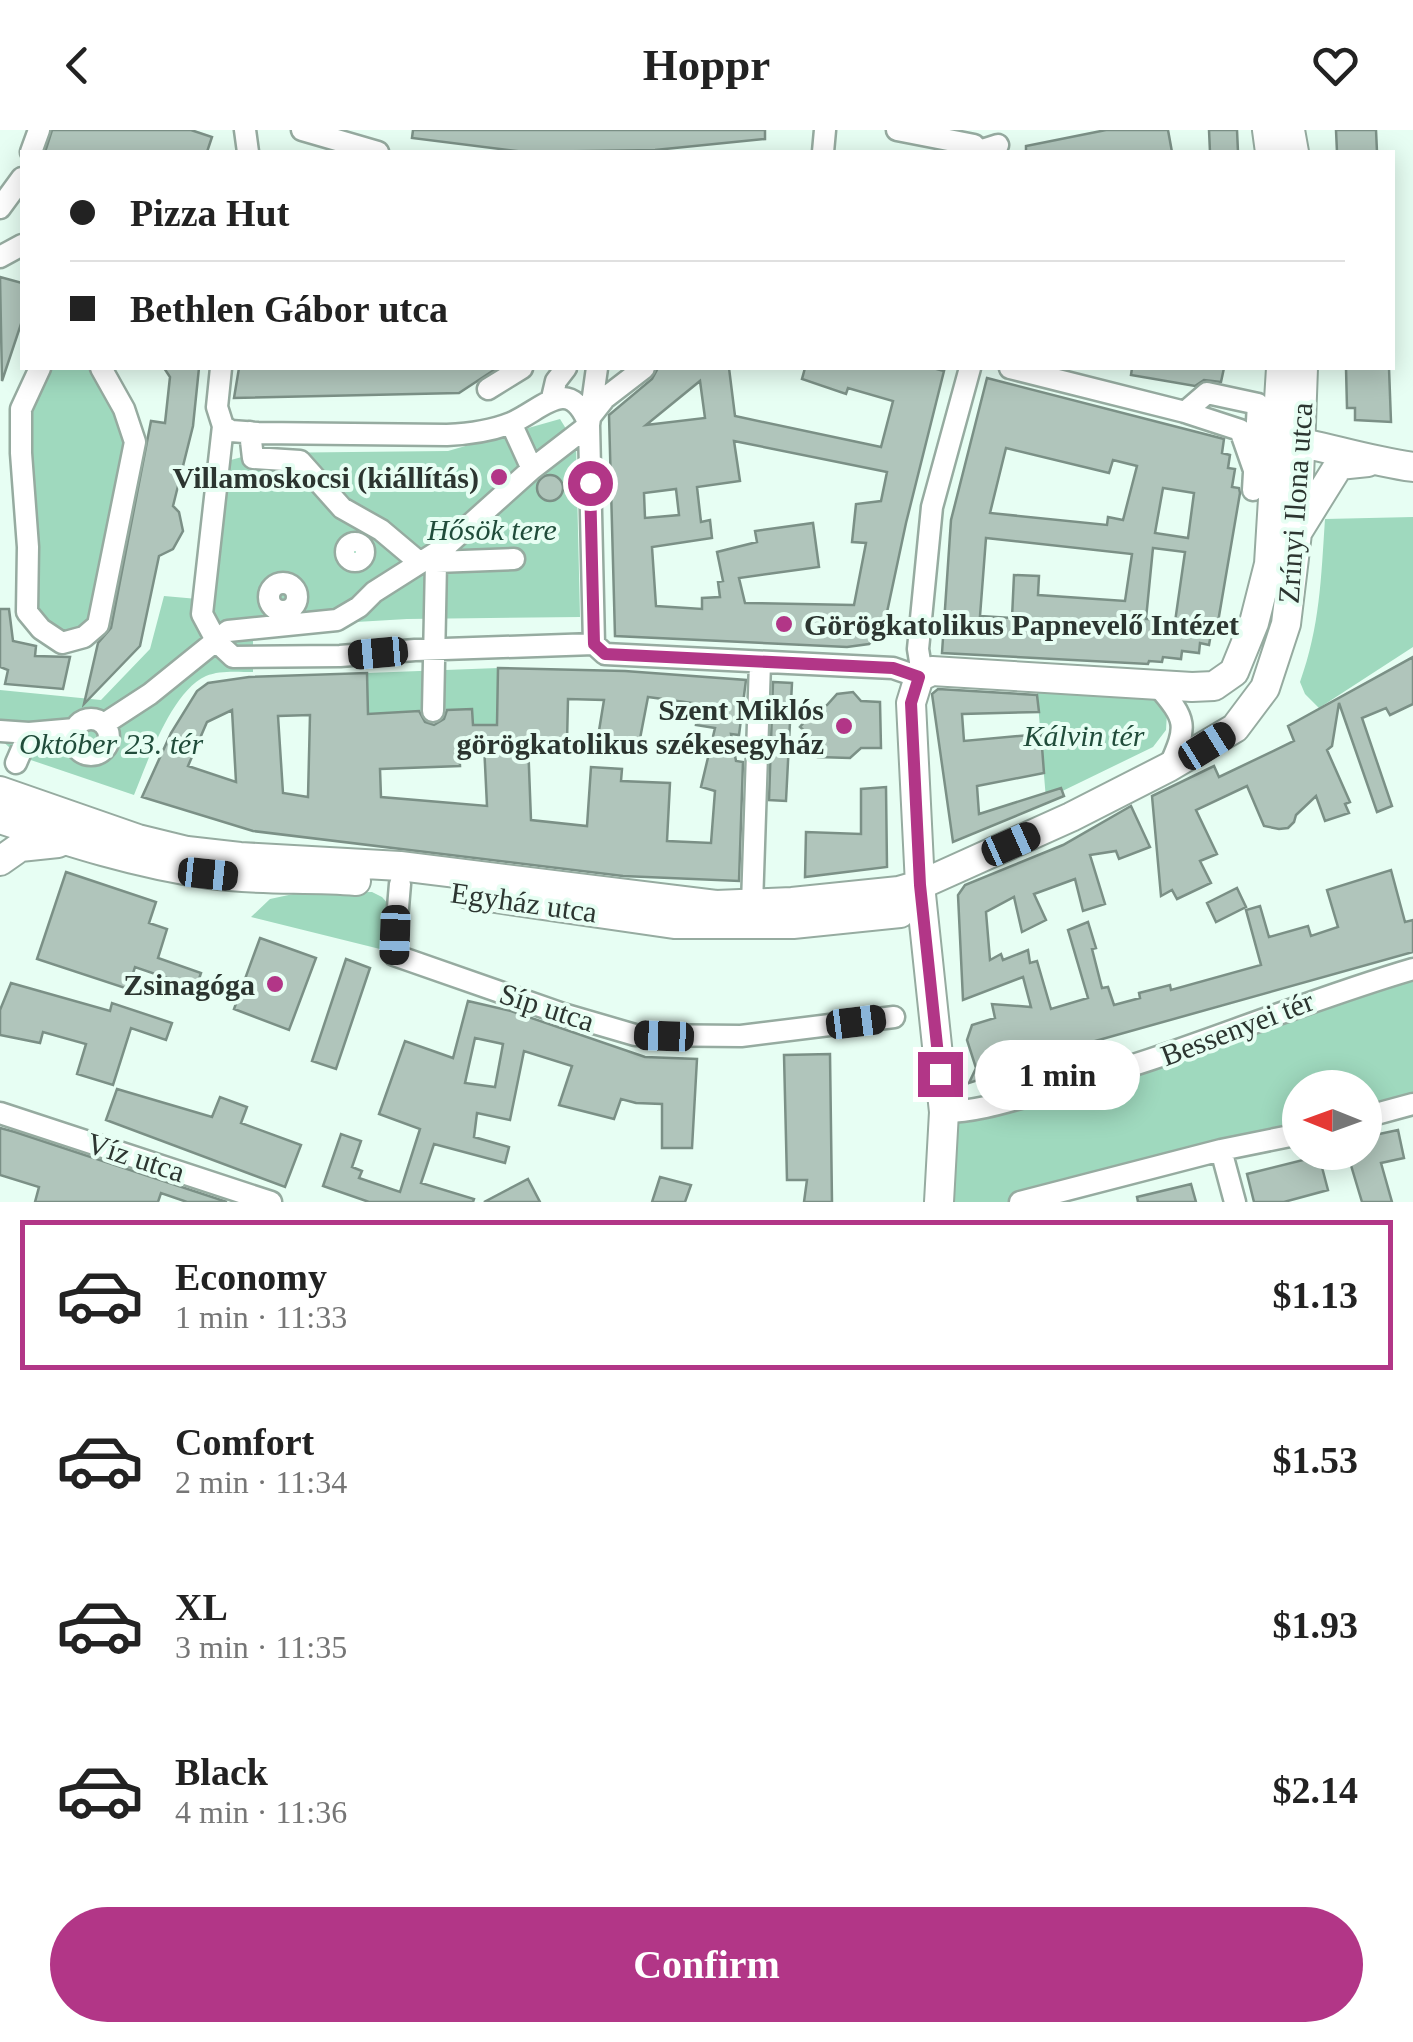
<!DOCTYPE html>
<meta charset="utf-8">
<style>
:root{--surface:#fff;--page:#f2f2f2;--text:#222;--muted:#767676;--line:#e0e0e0;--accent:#b23687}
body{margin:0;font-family:"Times New Roman",serif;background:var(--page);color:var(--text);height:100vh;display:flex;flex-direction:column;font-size:38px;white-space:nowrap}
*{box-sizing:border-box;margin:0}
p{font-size:32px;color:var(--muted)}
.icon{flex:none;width:55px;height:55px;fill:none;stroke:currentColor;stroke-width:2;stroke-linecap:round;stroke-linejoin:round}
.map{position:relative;height:1072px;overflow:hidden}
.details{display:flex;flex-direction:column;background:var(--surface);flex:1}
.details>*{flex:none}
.banner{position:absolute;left:20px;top:20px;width:1375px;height:220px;border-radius:0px;box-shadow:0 5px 25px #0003;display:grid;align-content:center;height:220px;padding:0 50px;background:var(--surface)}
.needle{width:65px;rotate:271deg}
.controls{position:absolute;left:1282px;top:940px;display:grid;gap:20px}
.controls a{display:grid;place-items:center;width:100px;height:100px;border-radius:50%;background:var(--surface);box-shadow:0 5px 25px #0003;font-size:50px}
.end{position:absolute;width:45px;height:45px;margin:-22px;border:12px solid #b23687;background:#fff;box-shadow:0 0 0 5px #fff}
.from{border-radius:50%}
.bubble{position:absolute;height:70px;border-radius:35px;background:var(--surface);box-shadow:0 5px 25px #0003;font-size:32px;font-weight:800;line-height:70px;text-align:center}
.car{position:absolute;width:30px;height:60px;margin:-30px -15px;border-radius:12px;box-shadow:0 0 8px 2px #0007;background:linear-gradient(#222 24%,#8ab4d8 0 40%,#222 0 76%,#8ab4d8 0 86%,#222 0)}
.banner b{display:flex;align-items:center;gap:35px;height:95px;font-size:38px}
.banner b+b{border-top:2px solid var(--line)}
.banner i{width:25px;height:25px;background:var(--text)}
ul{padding:18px 0 0;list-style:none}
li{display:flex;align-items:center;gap:30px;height:150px;margin:0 20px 15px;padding:0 30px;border:5px solid transparent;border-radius:0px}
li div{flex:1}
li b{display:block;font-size:38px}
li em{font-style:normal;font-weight:800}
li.on{border-color:var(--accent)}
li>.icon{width:90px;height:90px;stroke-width:1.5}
.primary-button{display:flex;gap:20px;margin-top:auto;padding:20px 50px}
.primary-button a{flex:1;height:115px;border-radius:60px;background:var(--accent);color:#fff;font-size:40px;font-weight:800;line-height:115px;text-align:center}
header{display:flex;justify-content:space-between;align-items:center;height:130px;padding:0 50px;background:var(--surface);font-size:45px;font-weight:800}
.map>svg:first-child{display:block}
.green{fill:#9fd9be}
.building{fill:#b0c5bb;stroke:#7b9086;stroke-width:2.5;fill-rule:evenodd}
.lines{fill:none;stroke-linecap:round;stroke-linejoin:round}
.street-casing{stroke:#96aba0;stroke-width:25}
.secondary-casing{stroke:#96aba0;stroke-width:32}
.street{stroke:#fff;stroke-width:20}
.secondary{stroke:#fff;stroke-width:28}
.route{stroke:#b23687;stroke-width:12}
.poi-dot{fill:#b23687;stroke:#e7fef3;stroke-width:4}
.labels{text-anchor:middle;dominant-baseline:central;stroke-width:8;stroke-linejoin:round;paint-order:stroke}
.poi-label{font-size:30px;font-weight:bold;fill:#2c3530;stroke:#e7fef3;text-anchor:end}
.street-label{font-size:30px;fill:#2c3530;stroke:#e7fef3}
.park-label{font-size:30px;font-style:italic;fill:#204c3a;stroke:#e7fef3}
</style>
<header><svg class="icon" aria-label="back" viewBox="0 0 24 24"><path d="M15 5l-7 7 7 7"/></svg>Hoppr<svg class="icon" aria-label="heart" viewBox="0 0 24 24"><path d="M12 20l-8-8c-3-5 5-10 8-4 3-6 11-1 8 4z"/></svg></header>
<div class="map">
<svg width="1413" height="1072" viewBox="0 0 1413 1072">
<rect width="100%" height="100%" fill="#e7fef3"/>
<path class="green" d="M43,238H97L132,313L95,493L62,510L31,480L24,279Z
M560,289L576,315L580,487L407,489L253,498V542C238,542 220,540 206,546C171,562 148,631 134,665L19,626L0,609V560L101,570L150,519L164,466L209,470L227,331L257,323L448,321Z
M1413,387V517L1319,578L1305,564L1300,552C1320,496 1321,449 1325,389Z
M498,538L497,595H473L472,579L388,583L369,600L367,543Z
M1037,562L1154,567L1167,583L1166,600L1153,617L1046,669Z
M372,762L382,767L389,775L384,820L251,787L270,769L298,763Z
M1413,839V974L1365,987V958H1300V1004L1020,1072H953L959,982Z"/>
<path class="building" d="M52,0H191L212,7L207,22H45Z
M413,0H765V9L655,20L525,22L412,8Z
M1106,0H1168L1172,22H1026V16Z
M1209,0H1237L1238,22H1210Z
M1336,0H1376L1377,22H1337Z
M0,147L22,153V191L2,251Z
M164,238H199L193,296L173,376L179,382L183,401L173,419L159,426L140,516L84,574L98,513L111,498L151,291L165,293L170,247Z
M239,238H497L459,263L234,268Z
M658,238H729L735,286L881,317L893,271L848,258L846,264L802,249L805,238H933L944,241L906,393L883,501L869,514L847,517L615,506L609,285L652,249ZM700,251L705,288L646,295ZM734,311L887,342L881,371L856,374L852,412L866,413L854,475L745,473L739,448L819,437L813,393L755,401L757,412L717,422L723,451L718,452L720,467L702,468V479L656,476L652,417L712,408L710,390L701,392L697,357L740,351ZM676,359L679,385L645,388L644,363Z
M1132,238H1224L1221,252L1204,250L1195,256L1131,245Z
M1346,238H1389L1391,292L1355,290V278H1347Z
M987,248L1224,309L1222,323L1230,325L1228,338L1235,339L1232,357L1239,358L1240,363L1217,498H1212L1209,515L1200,513L1199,523L1182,521L1181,529L1163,527L1162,532L1149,531L1148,534L942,523L951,390ZM1006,318L1109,343L1113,330L1137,336L1123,390L1108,387L1107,395L990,383ZM1163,358L1194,363L1188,408L1155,403ZM986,408L1132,424L1125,471L1038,465L1039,446L1014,445L1012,488L980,486ZM1153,418L1185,422L1175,492L1146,489Z
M537 358a13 13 0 1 1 26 0a13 13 0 1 1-26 0Z
M0,479H9L13,511L36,516L35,526L70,527L63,559L5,554L8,540L0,537Z
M1413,527V574L1390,585L1386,578L1362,588L1392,676L1377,682L1339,573L1332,616L1327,620L1350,672L1345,674L1349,683L1325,691L1316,666L1296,685L1294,692L1288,698L1279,699L1264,696L1247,656L1196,680L1217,724L1200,731L1211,753L1177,769L1172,760L1161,766L1152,666L1214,636L1219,647L1294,611L1288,596Z
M498,538L625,541L746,550L739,605L731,604L736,631L743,632L739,751L623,746L253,701L142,667L171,603L197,561L208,553L249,547L367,543L368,584L419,581L425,592L434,595L444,589L447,580L472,579L473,595H497ZM648,567L700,574L696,595L715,598L701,657L715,661L711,713L667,711L670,653L621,651L622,639L591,637L587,696L531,690L528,612H567L568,569L604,570L597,613L638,619ZM232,580L236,652L188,636L207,592ZM310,585L308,667L283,663L278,586ZM484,614L487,676L381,667L380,639L460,636L459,615Z
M773,552L792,553L786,671L769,670Z
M938,559L1037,565L1039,582L962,584L964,611L1041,604L1044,643L977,656L979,684L1061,658L1064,666L953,712L932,564Z
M853,562L861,571L880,572L881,618H861L850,628L818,627V613L800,597L818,576L827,575L837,564Z
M886,657L887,737L805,747L806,702L861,704V659Z
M1131,676L1150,717L1119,729L1116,721L1090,725L1105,774L1083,781L1075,749L1034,764L1046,790L1022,802L1014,767L986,782L990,830L1001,824L1003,830L1028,820L1030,833L1037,831L1051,879L1088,868L1068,800L1088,792L1096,818L1092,819L1102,858L1108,857L1114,875L1140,868L1139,863L1170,855L1171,860L1261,835L1246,780L1260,776L1269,807L1308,796L1311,806L1338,797L1327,760L1391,740L1405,792L1413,790V822L1038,927L1037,931L969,953L976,938L967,910L972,895L995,888L992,874L1031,877L1023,847L963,870L958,765L965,755L1063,715Z
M66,742L156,772L149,793L167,799L158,828L201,843L196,858L135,837L128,859L37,829Z
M1237,758L1246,777L1216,792L1207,773Z
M260,808L316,828L289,900L234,879Z
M346,829L370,838L336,939L312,931Z
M11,853L110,881L112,873L172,893L166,910L131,898L113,955L77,944L86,914L43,902L40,913L0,905V880Z
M468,871L511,881L645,927L697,929L692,1018H662V974L636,973L621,969L614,989L559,975L572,936L524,921L510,990L477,983L474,1007L509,1017L505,1033L434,1014L421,1053L474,1069L473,1072H369L323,1056L341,1004L361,1011L352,1037L362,1041L359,1048L400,1062L420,999L379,984L405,911L453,928ZM475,908L503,914L495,957L465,953Z
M830,924L832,1072H804L807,1050H787L784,925Z
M117,959L212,987L220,967L247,977L241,993L301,1015L285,1057L106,990Z
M0,998L15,1002L227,1072H187L161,1063L158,1072H35L39,1057L0,1045Z
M1398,1000L1404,1028L1381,1033L1392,1072H1362L1347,1022H1365V1007Z
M1319,1026L1328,1060L1284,1072H1254L1247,1044Z
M660,1047L691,1055L685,1072H652Z
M528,1049L540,1072H484Z
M1191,1054L1196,1072H1138L1137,1067Z"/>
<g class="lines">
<defs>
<path id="street" d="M245,0L248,22
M302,0L378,22
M897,0L974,15
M31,22L39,0
M823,22L825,0
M976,22L998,15
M0,78L22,48
M0,127L22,115
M40,238L21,279V323L28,417L27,482L41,499L62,513L84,507L98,495L135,312L124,279L101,238
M221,238L217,277L223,296L202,484L217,512L233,527L340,526L415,520L594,514
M1010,238L1185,282L1240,300L1254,340L1274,343
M488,259L522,238
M552,268L556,251L566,238
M1185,282L1207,263L1258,274
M590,287L605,268L644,238
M511,293L532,339
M223,296L231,301L258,303L447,305C468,304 491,301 511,293C542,280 569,243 589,295L594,514
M250,302L253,328L300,331L342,378L381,400L419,432
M1253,360L1258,274
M346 422a9 9 0 1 1 18 0a9 9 0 1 1-18 0Z
M436,432L514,429
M269 467a14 14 0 1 1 28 0a14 14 0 1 1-28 0Z
M594,514L605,524L893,538L919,547
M922,544L918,519L932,377L970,238
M1157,555C1187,590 1188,595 1169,637
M433,581L436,432L445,417
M73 607a18 18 0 1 1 36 0a18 18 0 1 1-36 0Z
M104,594L150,564L228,501L337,490L359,477L374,462L445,417L532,339L589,295L597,238
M0,601L29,603L75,599
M16,633L29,603
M400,754L394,825L563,884L635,905L741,906L894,887
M752,775L760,533
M944,982C979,982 1015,969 1049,960C1173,928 1290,875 1413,839
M0,983L271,1072
M1365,987L1413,974
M1221,1020L1235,1072
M1020,1072L1221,1020L1300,1004"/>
<path id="secondary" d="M1267,0L1270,22
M1290,0L1294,22
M1283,309C1327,317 1369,331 1413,337
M1298,401L1339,335L1368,332
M0,661L138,709L187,721L240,727L400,736L716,775L792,772L899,761L920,755L1071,687L1169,637L1235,598L1265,558L1286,494L1297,403L1303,238
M0,689C69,712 137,734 209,744C258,751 307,747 356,751
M0,731L20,717L58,713
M468,764L674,794H793L900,783L920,755
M939,1072L944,982L920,755L911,573L919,547L932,541L1192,557L1214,556L1234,542L1254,493L1269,434L1281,238"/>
</defs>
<use href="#street" class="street-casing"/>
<use href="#secondary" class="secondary-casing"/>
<use href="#street" class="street"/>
<use href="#secondary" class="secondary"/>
</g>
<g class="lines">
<path class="route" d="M590,353L594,514L605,524L893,538L919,547L911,573L920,755L940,944"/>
</g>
<g class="poi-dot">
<circle cx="499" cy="347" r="10"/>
<circle cx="784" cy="494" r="10"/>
<circle cx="844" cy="596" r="10"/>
<circle cx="275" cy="854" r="10"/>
</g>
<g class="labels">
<g class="poi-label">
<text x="479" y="347">Villamoskocsi (kiállítás)</text>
<text x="804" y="494" text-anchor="start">Görögkatolikus Papnevelő Intézet</text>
<text x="824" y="579">Szent Miklós<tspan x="824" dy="34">görögkatolikus székesegyház</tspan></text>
<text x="255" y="854">Zsinagóga</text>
</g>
<g class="street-label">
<text transform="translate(1295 373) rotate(-86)">Zrínyi Ilona utca</text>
<text transform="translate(524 772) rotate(8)">Egyház utca</text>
<text transform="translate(547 877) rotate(18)">Síp utca</text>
<text transform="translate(1237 898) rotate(-21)">Bessenyei tér</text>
<text transform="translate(136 1027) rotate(18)">Víz utca</text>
</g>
<g class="park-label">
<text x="492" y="399">Hősök tere</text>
<text x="1084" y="605">Kálvin tér</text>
<text x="111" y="613">Október 23. tér</text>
</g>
</g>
</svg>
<div class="controls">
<a><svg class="needle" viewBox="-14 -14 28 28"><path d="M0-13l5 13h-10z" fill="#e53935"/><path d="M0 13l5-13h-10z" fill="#767676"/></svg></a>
</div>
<i class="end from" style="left:590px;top:353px"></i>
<i class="end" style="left:940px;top:944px"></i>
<div class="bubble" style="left:975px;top:910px;width:165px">1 min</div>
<i class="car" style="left:378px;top:523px;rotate:265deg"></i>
<i class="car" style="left:1207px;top:616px;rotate:58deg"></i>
<i class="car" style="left:1011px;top:714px;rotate:66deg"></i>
<i class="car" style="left:208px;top:744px;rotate:96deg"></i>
<i class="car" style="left:395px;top:805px;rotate:182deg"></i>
<i class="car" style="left:856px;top:892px;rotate:83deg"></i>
<i class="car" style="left:664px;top:906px;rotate:272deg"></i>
<div class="banner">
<b><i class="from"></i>Pizza Hut</b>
<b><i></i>Bethlen Gábor utca</b>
</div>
</div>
<section class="details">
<ul>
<li class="on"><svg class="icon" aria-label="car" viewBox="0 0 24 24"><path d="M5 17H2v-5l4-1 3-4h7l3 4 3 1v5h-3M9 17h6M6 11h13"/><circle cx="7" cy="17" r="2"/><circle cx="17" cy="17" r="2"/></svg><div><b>Economy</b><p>1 min · 11:33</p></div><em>$1.13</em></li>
<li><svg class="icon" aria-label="car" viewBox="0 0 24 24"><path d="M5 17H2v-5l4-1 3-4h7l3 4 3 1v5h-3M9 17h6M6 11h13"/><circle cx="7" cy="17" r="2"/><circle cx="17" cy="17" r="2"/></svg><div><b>Comfort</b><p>2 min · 11:34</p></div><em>$1.53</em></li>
<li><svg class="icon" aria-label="car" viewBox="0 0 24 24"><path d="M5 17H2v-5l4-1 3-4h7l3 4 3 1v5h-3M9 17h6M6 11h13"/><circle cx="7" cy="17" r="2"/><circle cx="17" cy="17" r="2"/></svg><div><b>XL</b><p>3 min · 11:35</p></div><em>$1.93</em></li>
<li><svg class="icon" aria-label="car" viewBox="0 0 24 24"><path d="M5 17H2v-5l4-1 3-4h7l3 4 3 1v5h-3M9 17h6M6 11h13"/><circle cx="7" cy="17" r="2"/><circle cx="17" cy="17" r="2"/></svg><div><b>Black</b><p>4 min · 11:36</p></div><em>$2.14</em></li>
</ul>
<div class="primary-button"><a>Confirm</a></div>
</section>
